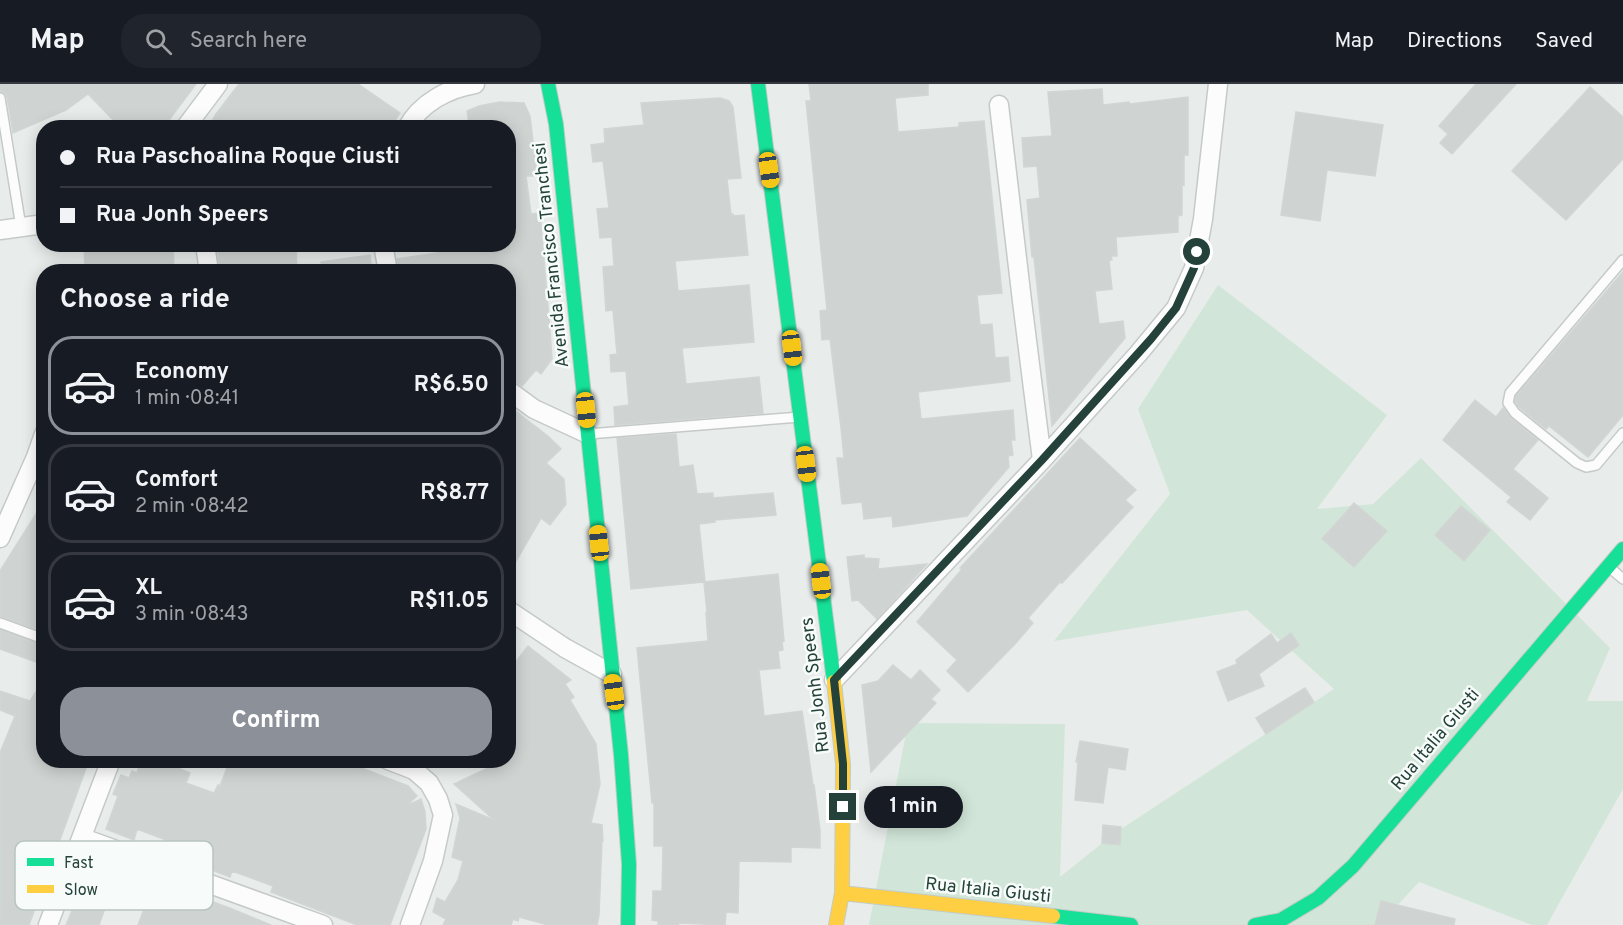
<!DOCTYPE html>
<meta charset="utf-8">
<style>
:root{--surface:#171b24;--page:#20242c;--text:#f1f3f6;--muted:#9ea1a6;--line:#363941;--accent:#8c9099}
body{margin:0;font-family:Overpass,sans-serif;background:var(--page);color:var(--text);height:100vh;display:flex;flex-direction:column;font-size:22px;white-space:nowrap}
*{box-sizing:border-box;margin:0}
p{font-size:20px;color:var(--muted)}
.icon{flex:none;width:33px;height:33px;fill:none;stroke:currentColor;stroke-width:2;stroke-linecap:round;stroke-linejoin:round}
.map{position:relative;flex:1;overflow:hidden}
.drawer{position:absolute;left:36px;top:180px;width:480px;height:504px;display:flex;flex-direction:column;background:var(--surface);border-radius:24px;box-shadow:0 3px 15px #0003}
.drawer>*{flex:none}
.banner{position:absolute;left:36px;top:36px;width:480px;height:132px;border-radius:24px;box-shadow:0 3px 15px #0003;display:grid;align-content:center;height:132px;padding:0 24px;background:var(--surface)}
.end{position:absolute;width:27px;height:27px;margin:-14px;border:8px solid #24423a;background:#fff;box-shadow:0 0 0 3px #fff}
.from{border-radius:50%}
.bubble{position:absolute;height:42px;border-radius:21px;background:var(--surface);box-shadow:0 3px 15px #0003;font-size:20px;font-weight:700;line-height:42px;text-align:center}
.car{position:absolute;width:18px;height:36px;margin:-18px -9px;border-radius:8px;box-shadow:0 0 4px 2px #0007;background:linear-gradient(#f5c518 24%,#345 0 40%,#f5c518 0 76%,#345 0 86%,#f5c518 0)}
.banner b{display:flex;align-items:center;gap:21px;height:57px;font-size:22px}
.banner b+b{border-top:2px solid var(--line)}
.banner i{width:15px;height:15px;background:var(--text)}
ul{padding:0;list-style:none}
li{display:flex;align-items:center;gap:18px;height:99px;margin:0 12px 9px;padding:0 12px;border:3px solid var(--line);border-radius:24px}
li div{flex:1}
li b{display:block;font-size:22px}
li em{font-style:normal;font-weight:700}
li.selected{border-color:var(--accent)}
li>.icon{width:54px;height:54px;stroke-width:1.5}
h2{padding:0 24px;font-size:27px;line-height:72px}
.cta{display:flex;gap:12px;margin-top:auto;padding:12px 24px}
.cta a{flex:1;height:69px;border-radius:24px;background:var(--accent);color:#fff;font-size:24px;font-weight:700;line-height:69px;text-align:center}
header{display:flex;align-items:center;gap:36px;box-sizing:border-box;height:84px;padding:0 30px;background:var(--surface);border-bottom:2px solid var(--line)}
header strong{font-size:28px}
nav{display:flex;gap:33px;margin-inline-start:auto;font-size:21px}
.search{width:420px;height:54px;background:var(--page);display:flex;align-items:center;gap:15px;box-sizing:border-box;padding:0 21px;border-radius:24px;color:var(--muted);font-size:22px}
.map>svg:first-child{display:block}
.green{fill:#d1e6d8}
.building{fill:#cfd4d2;stroke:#d1d6d4;stroke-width:1.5}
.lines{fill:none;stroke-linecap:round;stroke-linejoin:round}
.lane-casing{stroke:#c5cac8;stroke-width:12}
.street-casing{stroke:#c5cac8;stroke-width:21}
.fast-casing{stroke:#c3cbc8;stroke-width:16}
.slow-casing{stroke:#c3cbc8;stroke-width:16}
.lane{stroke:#fcfcfc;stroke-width:9}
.street{stroke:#fcfcfc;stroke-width:18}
.fast{stroke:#16e098;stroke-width:14}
.slow{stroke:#ffcf43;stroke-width:14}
.route{stroke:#24423a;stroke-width:8}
.labels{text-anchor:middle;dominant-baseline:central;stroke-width:5;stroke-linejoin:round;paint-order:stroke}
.street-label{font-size:18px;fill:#24423a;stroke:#f7fbf9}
.key{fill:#f7fbf9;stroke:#b8c4c0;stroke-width:1.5}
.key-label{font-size:16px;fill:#24423a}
</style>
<header>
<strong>Map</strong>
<div class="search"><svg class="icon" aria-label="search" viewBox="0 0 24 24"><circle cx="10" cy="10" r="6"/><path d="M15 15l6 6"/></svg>Search here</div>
<nav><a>Map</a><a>Directions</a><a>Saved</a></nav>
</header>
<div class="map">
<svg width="1623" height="841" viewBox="0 0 1623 841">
<rect width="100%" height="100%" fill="#e8edeb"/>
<path class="green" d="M1218,201L1387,331L1317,425L1373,420L1421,374L1610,564L1587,617H1623V705L1547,841H1532L1419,798L1379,841H869L908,639L1065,640L1060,793L1115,749L1334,605L1247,526L1054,557L1170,410L1138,325Z"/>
<path class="building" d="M0,0H196L163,44H121L88,10L66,26L13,49L7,13L5,9L0,7Z
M239,0H358L400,29L390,44H208L216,30Z
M809,0H928V11L895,14L898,48L959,43V39L984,37L1002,209L977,211L980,241L992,240L995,274L1008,273L1010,297L918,308L921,335L1013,326L1015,356H1011L1013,371L1008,372L1009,383L967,432L893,443L892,432L864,435L862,418L842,420L837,374H844L841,344L830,255L822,256L820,227L827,226L806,17H811Z
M1476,0H1516L1452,70L1440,59L1448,50L1439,42Z
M1590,3L1623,33V75L1566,136L1512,87Z
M1102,5L1103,21L1129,18L1130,20L1188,13V71H1184V101L1182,100V131L1178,132V148L1116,153L1117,172H1111L1112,176H1109L1112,205L1095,207L1099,240L1123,237L1125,254L1052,342L1034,173H1032L1027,116L1040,114L1037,82L1024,83L1022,54L1052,52L1048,8Z
M720,14L729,17L733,23L741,94L727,95L731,131L733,130V132L744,131L748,171L675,177L678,207L749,201L754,258L682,264L686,300L759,293L763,329L615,341L614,323L629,321L626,287L611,288L610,271L617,270L613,226L606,227L603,183L614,182L612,153L600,154L597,125L609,124L603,77L593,78L591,61L605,59L604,45L644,41L641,19Z
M500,18L524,19L530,32L537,92H526L531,130L540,129L550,246L552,275L541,290L536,286L522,302L515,297L508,295V188H399L397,175L437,169L436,160H508V44H470L467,27L479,22Z
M1296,28L1383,41L1375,92L1327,86L1320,137L1281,131Z
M84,160H173L174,188H85Z
M217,160H296L297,188H220Z
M370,171L372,188H322L321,178Z
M1623,188V331L1588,373L1549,342L1546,345L1520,324L1515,317L1516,312Z
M1475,316L1496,333L1503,324L1511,334L1538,356L1513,385L1548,414L1530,436L1507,418L1511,413L1443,356Z
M508,321L549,353L561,365L546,379L564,395L566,420L550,441L541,434L508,491Z
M676,350L679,383L693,381L697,410L713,409V414L773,409L776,431L715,436V438L699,440L705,498L778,490L784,557L782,558L783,566L778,567L780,584L759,586L764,632L802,627L813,701H814L820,746V764L791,763V778L739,777L738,829L726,828L725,841L679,839L678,841H658V837L652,836L653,807H662L663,762H654V719H652L637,564L708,557L706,529H707L704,498L631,505L617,354Z
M1080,354L1136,406L1125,416L1133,423L1062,499L1060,498L1028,534L1033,539L1015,560L968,608L947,587L957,576L917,538L962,485L960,484Z
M44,417V548L0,532V487Z
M1354,419L1387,447L1354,483L1322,455Z
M1461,422L1490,446L1464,477L1435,451Z
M864,471V474L879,475L878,485L927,480L877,535L858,516L852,517L847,473Z
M0,546L44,562V581L0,565Z
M1291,549L1299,561L1259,590L1264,602L1228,617L1217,588L1237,580L1236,576L1271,550L1277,559Z
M528,562L571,596L565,600L574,613L570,616L596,660L600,700L591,739L602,741L603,757H602L599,831L597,841H548L519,833L518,837L513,835L511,841H443L446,835L433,828L437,814L445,818L458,796L463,777L452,773L460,734L456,720L494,736L454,700L505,676H508V588Z
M893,581L911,596L920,586L940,606L931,615L936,619L871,688L862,601L878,597Z
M44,595V676H89L29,841H0V669L15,632L0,626V607L30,617Z
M1305,604L1314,618L1266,650L1256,634Z
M1080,657L1128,665L1125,686L1108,683L1103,719L1075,716L1078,678H1076Z
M149,676H158L190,689L186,699L214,709L218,701L220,702L230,676H341L408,702L417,712L406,722L421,715L425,728L426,745L390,841H357L271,808L273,802L232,787L230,793L178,773L181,763L165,757L166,756L137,745L134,756L106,745L118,712L113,710L121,691L129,694L132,687L137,689L139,682L146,684Z
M1103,741L1121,743L1120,761L1102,759Z
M102,792L115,797L99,841H66L79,810L76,809L82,793L88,796Z
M155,796L232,825L271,841H138Z
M1381,817L1455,835L1454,841H1375Z"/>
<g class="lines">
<defs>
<path id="lane" d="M0,14L21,143
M1623,176L1510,309L1508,319L1515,329L1577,379L1586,383L1596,381L1623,349
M588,350L800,333
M1609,483L1623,495
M0,539L44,555"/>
<path id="street" d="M999,21L1022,217L1042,376
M185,44L218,0
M407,44C420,19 449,4 475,0
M0,146L44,140
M205,160L209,188
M383,160L388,188
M508,306L534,325L588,350
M0,454L36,373L44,350
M508,526L565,564L612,590
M834,596L1042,376L1138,270L1176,224L1194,184L1203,135L1218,0
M388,676L414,686L429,699L438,715L443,731L433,777L410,841
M83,754L323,841
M48,841L111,676"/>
<path id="fast" d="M548,0L556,40L621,671L629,780L628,841
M758,0L834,598
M1053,832L1131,841
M1255,841L1281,836L1318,814L1353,782L1623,465"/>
<path id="slow" d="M834,598L843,680L842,809L836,841
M842,809L1053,832"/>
</defs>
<use href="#lane" class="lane-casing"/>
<use href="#street" class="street-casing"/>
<use href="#fast" class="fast-casing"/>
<use href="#slow" class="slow-casing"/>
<use href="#lane" class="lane"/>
<use href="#street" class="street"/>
<use href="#fast" class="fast"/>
<use href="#slow" class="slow"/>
</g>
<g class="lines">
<path class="route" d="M843,723V680L834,596L1042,376L1151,255L1176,224L1194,184L1197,168"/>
</g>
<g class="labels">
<g class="street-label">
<text transform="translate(552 171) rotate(-96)">Avenida Francisco Tranchesi</text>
<text transform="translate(816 601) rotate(-97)">Rua Jonh Speers</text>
<text transform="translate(1436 656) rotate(-50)">Rua Italia Giusti</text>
<text transform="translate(988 807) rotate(6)">Rua Italia Giusti</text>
</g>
</g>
<rect x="15" y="757" width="198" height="69" rx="9" class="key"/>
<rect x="27" y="774" width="27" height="8" fill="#16e098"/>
<rect x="27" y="801" width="27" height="8" fill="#ffcf43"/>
<g class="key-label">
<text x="64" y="784">Fast</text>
<text x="64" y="811">Slow</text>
</g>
</svg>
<i class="end from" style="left:1197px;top:168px"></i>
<i class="end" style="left:843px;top:723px"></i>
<div class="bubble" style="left:864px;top:702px;width:99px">1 min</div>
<i class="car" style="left:769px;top:86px;rotate:172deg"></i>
<i class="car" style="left:792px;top:264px;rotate:173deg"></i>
<i class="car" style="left:586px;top:326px;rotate:174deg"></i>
<i class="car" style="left:806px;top:380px;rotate:173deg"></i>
<i class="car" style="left:599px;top:459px;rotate:354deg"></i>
<i class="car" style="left:821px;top:497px;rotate:353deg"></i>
<i class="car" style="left:614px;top:608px;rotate:352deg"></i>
<div class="banner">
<b><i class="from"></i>Rua Paschoalina Roque Ciusti</b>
<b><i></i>Rua Jonh Speers</b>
</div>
<section class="drawer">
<h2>Choose a ride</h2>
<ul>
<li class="selected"><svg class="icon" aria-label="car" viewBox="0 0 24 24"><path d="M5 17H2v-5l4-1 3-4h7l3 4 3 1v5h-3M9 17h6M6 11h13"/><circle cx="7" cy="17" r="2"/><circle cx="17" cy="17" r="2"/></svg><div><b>Economy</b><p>1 min · 08:41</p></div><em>R$6.50</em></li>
<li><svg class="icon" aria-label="car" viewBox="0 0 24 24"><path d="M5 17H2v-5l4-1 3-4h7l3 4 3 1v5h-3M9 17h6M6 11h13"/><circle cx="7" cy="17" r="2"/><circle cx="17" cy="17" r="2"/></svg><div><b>Comfort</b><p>2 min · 08:42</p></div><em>R$8.77</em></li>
<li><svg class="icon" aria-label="car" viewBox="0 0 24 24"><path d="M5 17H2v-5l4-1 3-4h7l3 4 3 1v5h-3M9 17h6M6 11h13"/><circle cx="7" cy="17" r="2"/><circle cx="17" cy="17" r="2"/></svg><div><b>XL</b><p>3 min · 08:43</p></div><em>R$11.05</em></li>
</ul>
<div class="cta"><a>Confirm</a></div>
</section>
</div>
